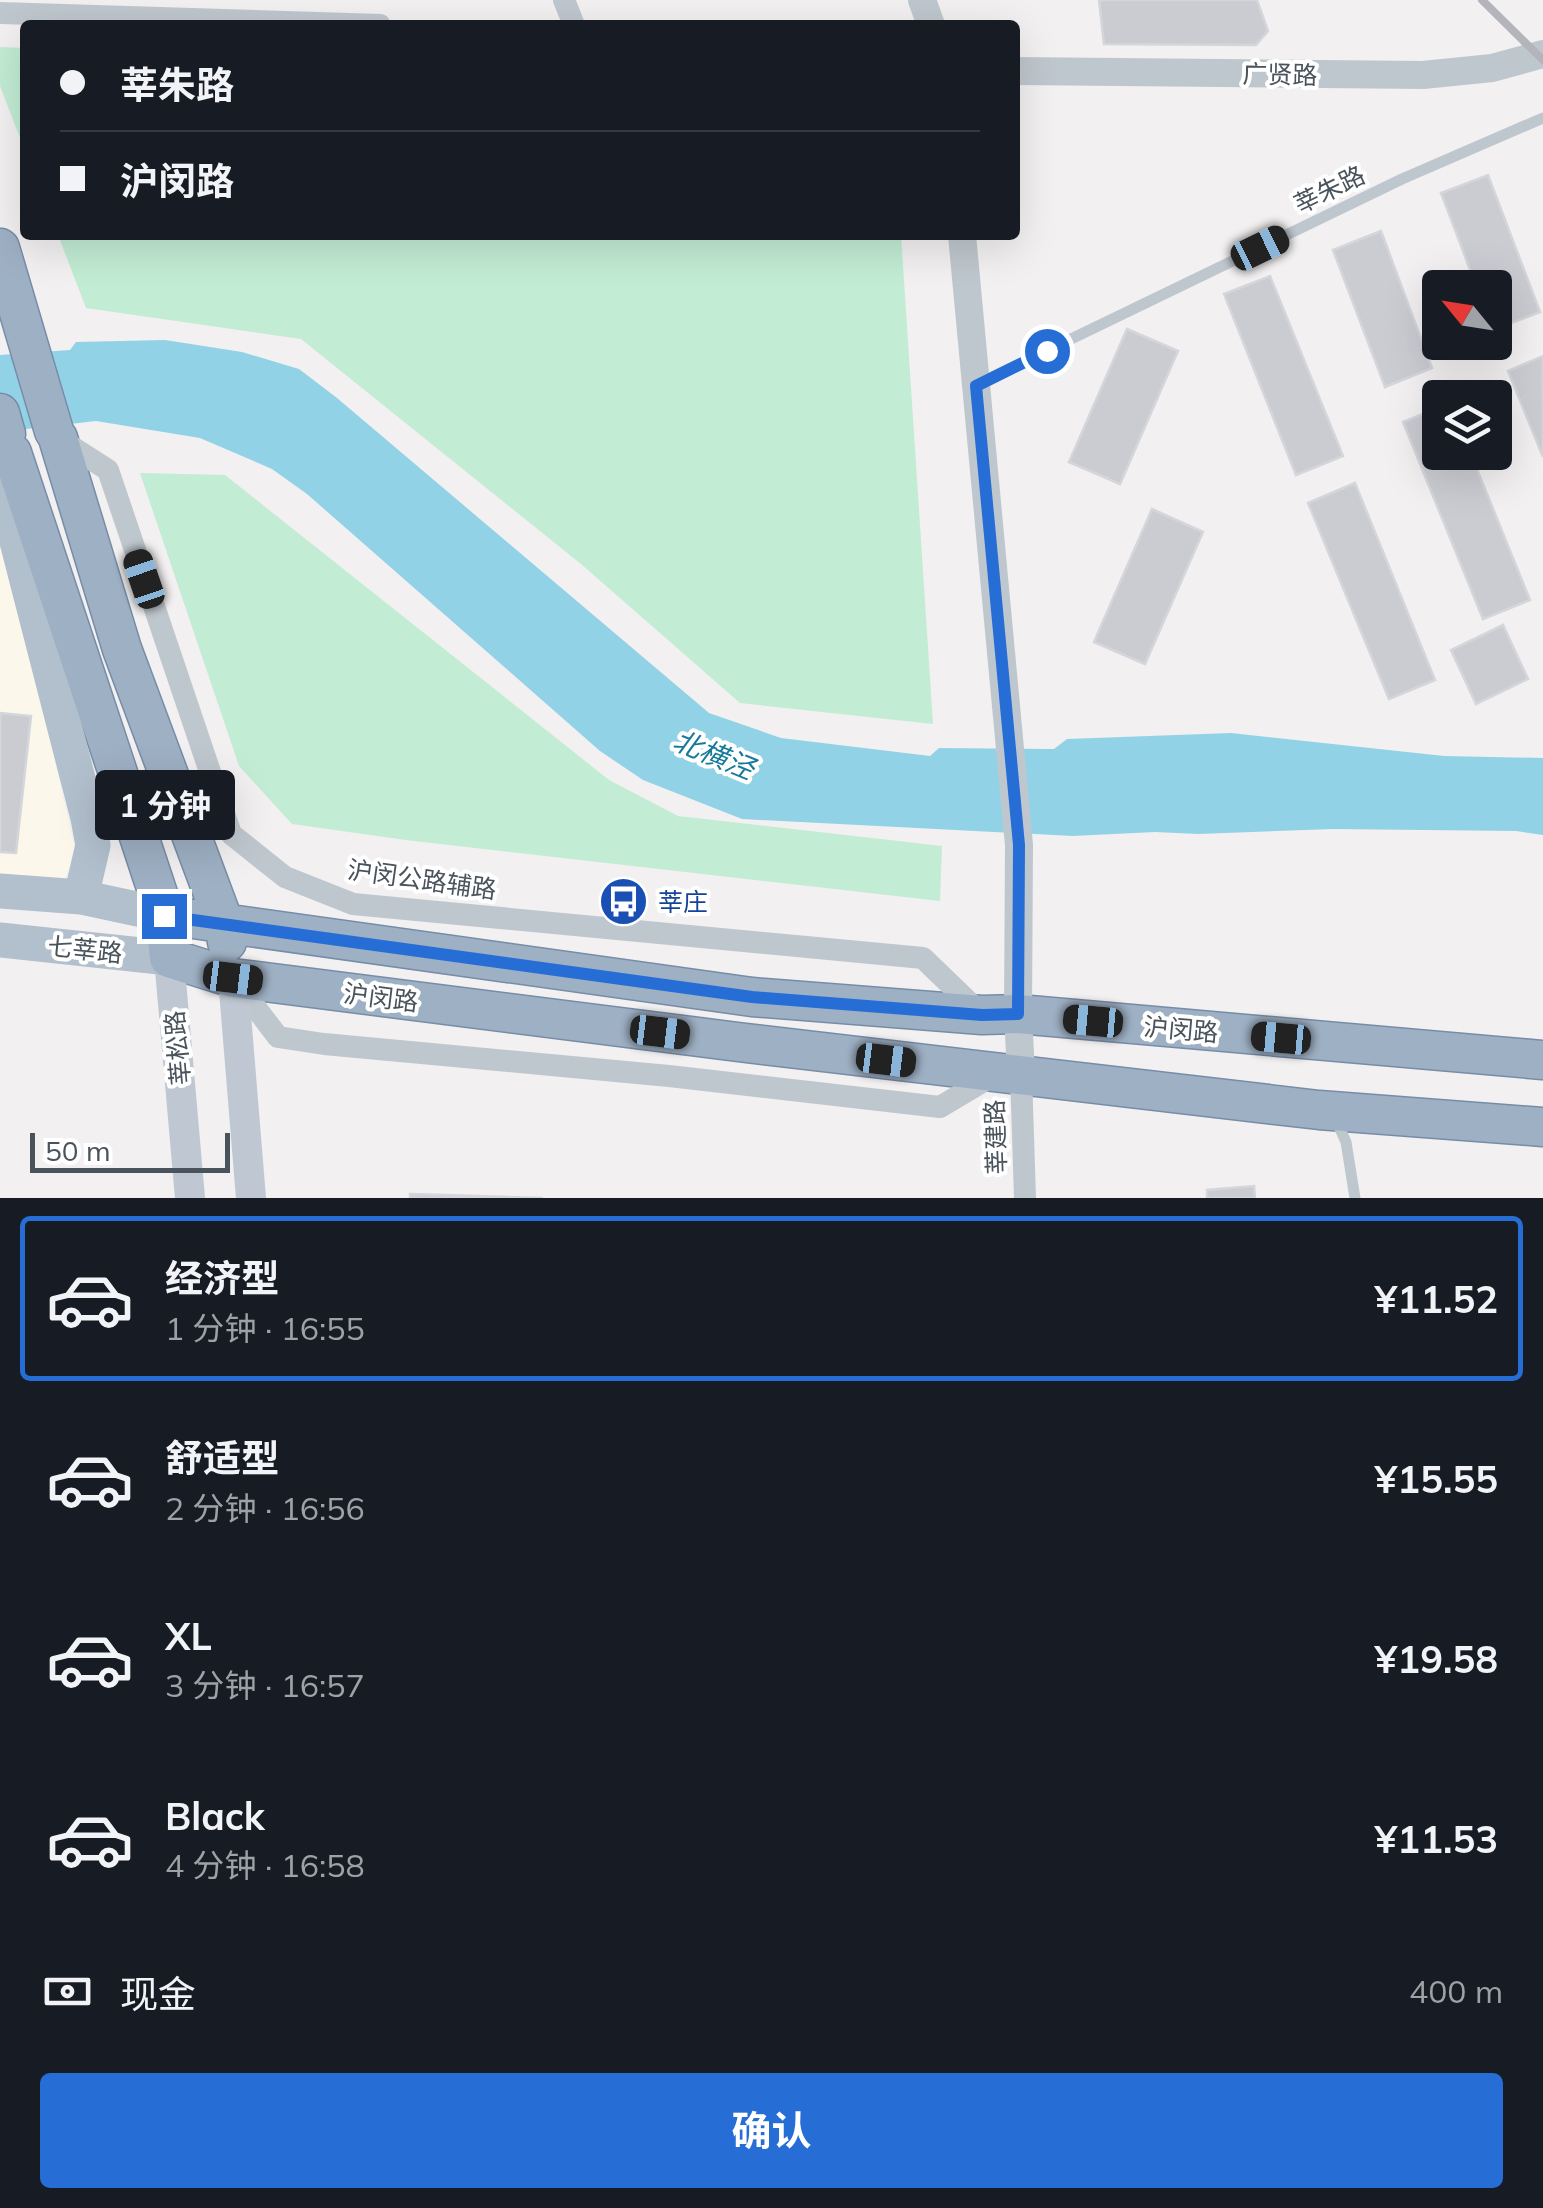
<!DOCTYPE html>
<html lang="zh">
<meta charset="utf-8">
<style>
:root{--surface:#171b24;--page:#242831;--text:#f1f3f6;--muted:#9ea1a6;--line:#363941;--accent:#266ed6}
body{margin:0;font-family:Mulish,"Noto Sans SC",sans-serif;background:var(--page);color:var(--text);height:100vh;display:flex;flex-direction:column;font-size:38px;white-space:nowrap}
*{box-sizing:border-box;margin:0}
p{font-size:32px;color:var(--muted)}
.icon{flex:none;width:55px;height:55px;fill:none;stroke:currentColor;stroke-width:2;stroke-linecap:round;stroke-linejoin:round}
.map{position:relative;height:1198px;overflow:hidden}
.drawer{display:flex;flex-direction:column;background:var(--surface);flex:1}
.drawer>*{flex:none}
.guide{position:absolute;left:20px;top:20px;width:1000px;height:220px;border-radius:10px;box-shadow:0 10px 40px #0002;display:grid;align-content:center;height:220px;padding:0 40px;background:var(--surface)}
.needle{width:65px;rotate:300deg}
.controls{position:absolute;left:1422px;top:270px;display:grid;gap:20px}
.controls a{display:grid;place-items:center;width:90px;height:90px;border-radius:10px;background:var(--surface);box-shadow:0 10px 40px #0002;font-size:50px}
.scale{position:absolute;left:30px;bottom:25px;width:200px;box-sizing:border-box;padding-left:10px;border:5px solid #49535c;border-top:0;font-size:28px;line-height:35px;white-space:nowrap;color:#49535c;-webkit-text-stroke:8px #fff;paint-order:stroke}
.end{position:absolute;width:45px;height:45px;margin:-22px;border:12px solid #266ed6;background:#fff;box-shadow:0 0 0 5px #fff}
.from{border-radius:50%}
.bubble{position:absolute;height:70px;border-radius:10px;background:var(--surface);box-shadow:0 10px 40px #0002;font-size:32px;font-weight:700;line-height:70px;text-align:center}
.car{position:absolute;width:30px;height:60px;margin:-30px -15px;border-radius:12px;box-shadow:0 0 8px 2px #0007;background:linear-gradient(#222 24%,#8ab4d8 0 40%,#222 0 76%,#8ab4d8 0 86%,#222 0)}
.guide b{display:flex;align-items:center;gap:35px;height:95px;font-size:38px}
.guide b+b{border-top:2px solid var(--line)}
.guide i{width:25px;height:25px;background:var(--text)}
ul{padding:18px 0 0;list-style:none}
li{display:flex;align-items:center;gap:30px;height:165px;margin:0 20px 15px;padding:0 20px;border:5px solid transparent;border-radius:10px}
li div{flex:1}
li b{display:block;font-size:38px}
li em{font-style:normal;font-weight:700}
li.on{border-color:var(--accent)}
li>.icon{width:90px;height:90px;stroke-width:1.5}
.pay{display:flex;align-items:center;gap:25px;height:110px;padding:0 40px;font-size:38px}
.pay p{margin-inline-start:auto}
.action{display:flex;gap:20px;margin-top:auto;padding:20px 40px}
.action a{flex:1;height:115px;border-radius:10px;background:var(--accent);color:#fff;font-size:40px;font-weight:700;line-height:115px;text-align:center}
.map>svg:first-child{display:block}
.commercial{fill:#fbf7eb}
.green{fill:#c2ecd4}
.water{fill:#92d2e6}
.building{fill:#caccd2;stroke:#d4d6db;stroke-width:2.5}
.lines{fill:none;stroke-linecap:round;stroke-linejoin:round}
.trunk-casing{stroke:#778ca7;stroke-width:41}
.service{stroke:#bfc7ce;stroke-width:11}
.minor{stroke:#bfc7ce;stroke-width:22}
.tertiary{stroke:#bfc7ce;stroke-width:28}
.secondary{stroke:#bfc8d2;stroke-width:30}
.primary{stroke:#b2bfcd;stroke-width:35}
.trunk{stroke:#9eb0c4;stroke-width:38}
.rail{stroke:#b3b5ba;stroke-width:8}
.route{stroke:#266ed6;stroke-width:12}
.labels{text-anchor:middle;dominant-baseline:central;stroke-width:8;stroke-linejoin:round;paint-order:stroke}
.street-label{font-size:25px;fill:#49535c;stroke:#fff}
.transit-label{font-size:25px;fill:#164399;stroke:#fff;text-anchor:start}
.water-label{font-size:28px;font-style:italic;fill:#167b9b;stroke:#fff}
</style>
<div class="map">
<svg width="1543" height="1198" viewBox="0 0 1543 1198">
<rect width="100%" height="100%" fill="#f2f0f0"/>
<path class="commercial" d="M0,523L76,853L63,883L0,878Z"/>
<path class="green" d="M0,47L25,48V151L0,86Z
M58,235H901L933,724L740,703L581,564L301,339L86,308Z
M140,473L225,475L609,780L678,816L942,846L940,901L406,840L292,824L239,766Z"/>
<path class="water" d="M165,340L242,352L299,369L337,398L709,713L781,738L930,756L939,748L1054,749L1067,739L1231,733L1444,756L1543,758V835L1516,831L1333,829L1198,834L1155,832L1073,836L742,819L643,780L600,751L307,494L272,469L200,438L96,421L0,432V355L70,350L76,342Z"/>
<path class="building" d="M1099,0H1257L1268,31L1256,45L1104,44Z
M1488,175L1540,312L1495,329V288H1477L1441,193Z
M1381,231L1432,368L1385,387L1333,250Z
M1270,276L1343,456L1296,475L1224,294Z
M1127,329L1178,351L1120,484L1069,462Z
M1543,356V457L1508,371Z
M1440,407V452H1470L1530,600L1483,619L1403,422Z
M1355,483L1435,680L1389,699L1308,503Z
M1152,509L1203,532L1145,664L1094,642Z
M1503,625L1528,679L1476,704L1451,650Z
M0,713L31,716L16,853L0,852Z
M1254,1186L1255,1198H1207V1190Z
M410,1194L543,1198H410Z"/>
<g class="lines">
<defs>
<path id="trunk" d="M0,248L54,431
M0,413L6,434
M58,438L122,649L224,923L227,942
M12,453L165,915L169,958L233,978L738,1042L1319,1110L1543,1127
M165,915L752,997L982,1015L1018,1014L1543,1060"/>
</defs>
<use href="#trunk" class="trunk-casing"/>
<path class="service" d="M976,385L1402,179L1543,118
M1336,1120L1346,1142L1355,1198"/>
<path class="minor" d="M564,0L574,25
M0,13L380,25
M58,438L108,470L231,834L285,877L353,904L923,958L982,1015
M233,978L278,1037L324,1044L669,1076L940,1107L997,1073
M1021,1074L1025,1198"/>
<path class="tertiary" d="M922,0L931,25
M1015,71L1423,75L1492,68L1543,54
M962,235L1019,845L1018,1014L1021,1074"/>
<path class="secondary" d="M169,958L190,1198
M233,978L251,1198"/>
<path class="primary" d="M13,469V526L88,818L93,845L81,897
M0,891L81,897L165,915
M0,940L169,958"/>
<use href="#trunk" class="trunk"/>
<path class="rail" d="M1482,0L1543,60"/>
</g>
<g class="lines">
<path class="route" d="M164,916L752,997L982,1015L1018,1014L1019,845L976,386L1047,351"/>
</g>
<defs>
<symbol id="bus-disc" viewBox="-11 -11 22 22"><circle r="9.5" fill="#1a4fb4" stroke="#fff"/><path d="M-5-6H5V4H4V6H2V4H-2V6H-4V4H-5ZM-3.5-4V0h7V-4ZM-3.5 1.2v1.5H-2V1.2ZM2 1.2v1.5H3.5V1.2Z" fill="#fff"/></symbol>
</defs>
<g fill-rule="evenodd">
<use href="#bus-disc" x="596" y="874" width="55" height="55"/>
</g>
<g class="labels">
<g class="street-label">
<text transform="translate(1280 74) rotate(1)">广贤路</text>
<text transform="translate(1329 189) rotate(-26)">莘朱路</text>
<text transform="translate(422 879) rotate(8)">沪闵公路辅路</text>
<text transform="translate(85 949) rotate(6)">七莘路</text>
<text transform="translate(381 997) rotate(7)">沪闵路</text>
<text transform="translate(1181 1029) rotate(5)">沪闵路</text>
<text transform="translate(177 1048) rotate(-95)">莘松路</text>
<text transform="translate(995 1137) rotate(-92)">莘建路</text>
</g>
<g class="transit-label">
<text x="658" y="901">莘庄</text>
</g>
<g class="water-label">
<text transform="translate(714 754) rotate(22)">北横泾</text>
</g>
</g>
</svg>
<div class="controls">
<a><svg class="needle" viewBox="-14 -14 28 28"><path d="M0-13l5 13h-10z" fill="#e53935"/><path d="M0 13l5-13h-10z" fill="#9ea1a6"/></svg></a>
<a><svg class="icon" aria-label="layers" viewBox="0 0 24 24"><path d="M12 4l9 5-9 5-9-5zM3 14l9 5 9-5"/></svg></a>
</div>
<div class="scale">50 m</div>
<i class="end from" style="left:1047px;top:351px"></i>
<i class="end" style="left:164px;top:916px"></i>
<div class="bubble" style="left:95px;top:770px;width:140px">1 分钟</div>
<i class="car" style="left:1260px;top:248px;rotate:64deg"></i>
<i class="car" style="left:144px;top:579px;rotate:341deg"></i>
<i class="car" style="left:233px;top:978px;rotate:97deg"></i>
<i class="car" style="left:1093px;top:1021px;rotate:275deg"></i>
<i class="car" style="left:660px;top:1032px;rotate:97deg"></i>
<i class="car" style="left:1281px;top:1038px;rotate:275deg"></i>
<i class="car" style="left:886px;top:1060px;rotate:97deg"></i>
<div class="guide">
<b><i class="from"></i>莘朱路</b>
<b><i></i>沪闵路</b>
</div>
</div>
<section class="drawer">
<ul>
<li class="on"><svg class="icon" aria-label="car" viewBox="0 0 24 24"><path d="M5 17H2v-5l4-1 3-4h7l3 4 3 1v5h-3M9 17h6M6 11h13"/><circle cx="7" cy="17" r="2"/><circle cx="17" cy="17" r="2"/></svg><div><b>经济型</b><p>1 分钟 · 16:55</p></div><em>¥11.52</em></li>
<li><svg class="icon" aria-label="car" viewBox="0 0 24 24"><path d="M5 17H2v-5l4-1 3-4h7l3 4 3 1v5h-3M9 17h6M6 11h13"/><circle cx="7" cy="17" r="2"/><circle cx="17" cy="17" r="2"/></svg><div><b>舒适型</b><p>2 分钟 · 16:56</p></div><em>¥15.55</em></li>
<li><svg class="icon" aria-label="car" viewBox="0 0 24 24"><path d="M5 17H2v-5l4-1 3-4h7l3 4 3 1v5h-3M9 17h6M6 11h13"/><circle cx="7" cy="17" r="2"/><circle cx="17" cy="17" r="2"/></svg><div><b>XL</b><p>3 分钟 · 16:57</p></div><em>¥19.58</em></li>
<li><svg class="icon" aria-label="car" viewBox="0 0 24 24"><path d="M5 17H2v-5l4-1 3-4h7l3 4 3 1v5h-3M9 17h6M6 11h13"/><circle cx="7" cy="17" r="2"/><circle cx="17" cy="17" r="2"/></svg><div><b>Black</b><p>4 分钟 · 16:58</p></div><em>¥11.53</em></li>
</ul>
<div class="pay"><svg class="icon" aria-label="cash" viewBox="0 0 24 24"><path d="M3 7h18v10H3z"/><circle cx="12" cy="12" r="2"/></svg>现金<p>400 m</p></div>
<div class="action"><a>确认</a></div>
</section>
